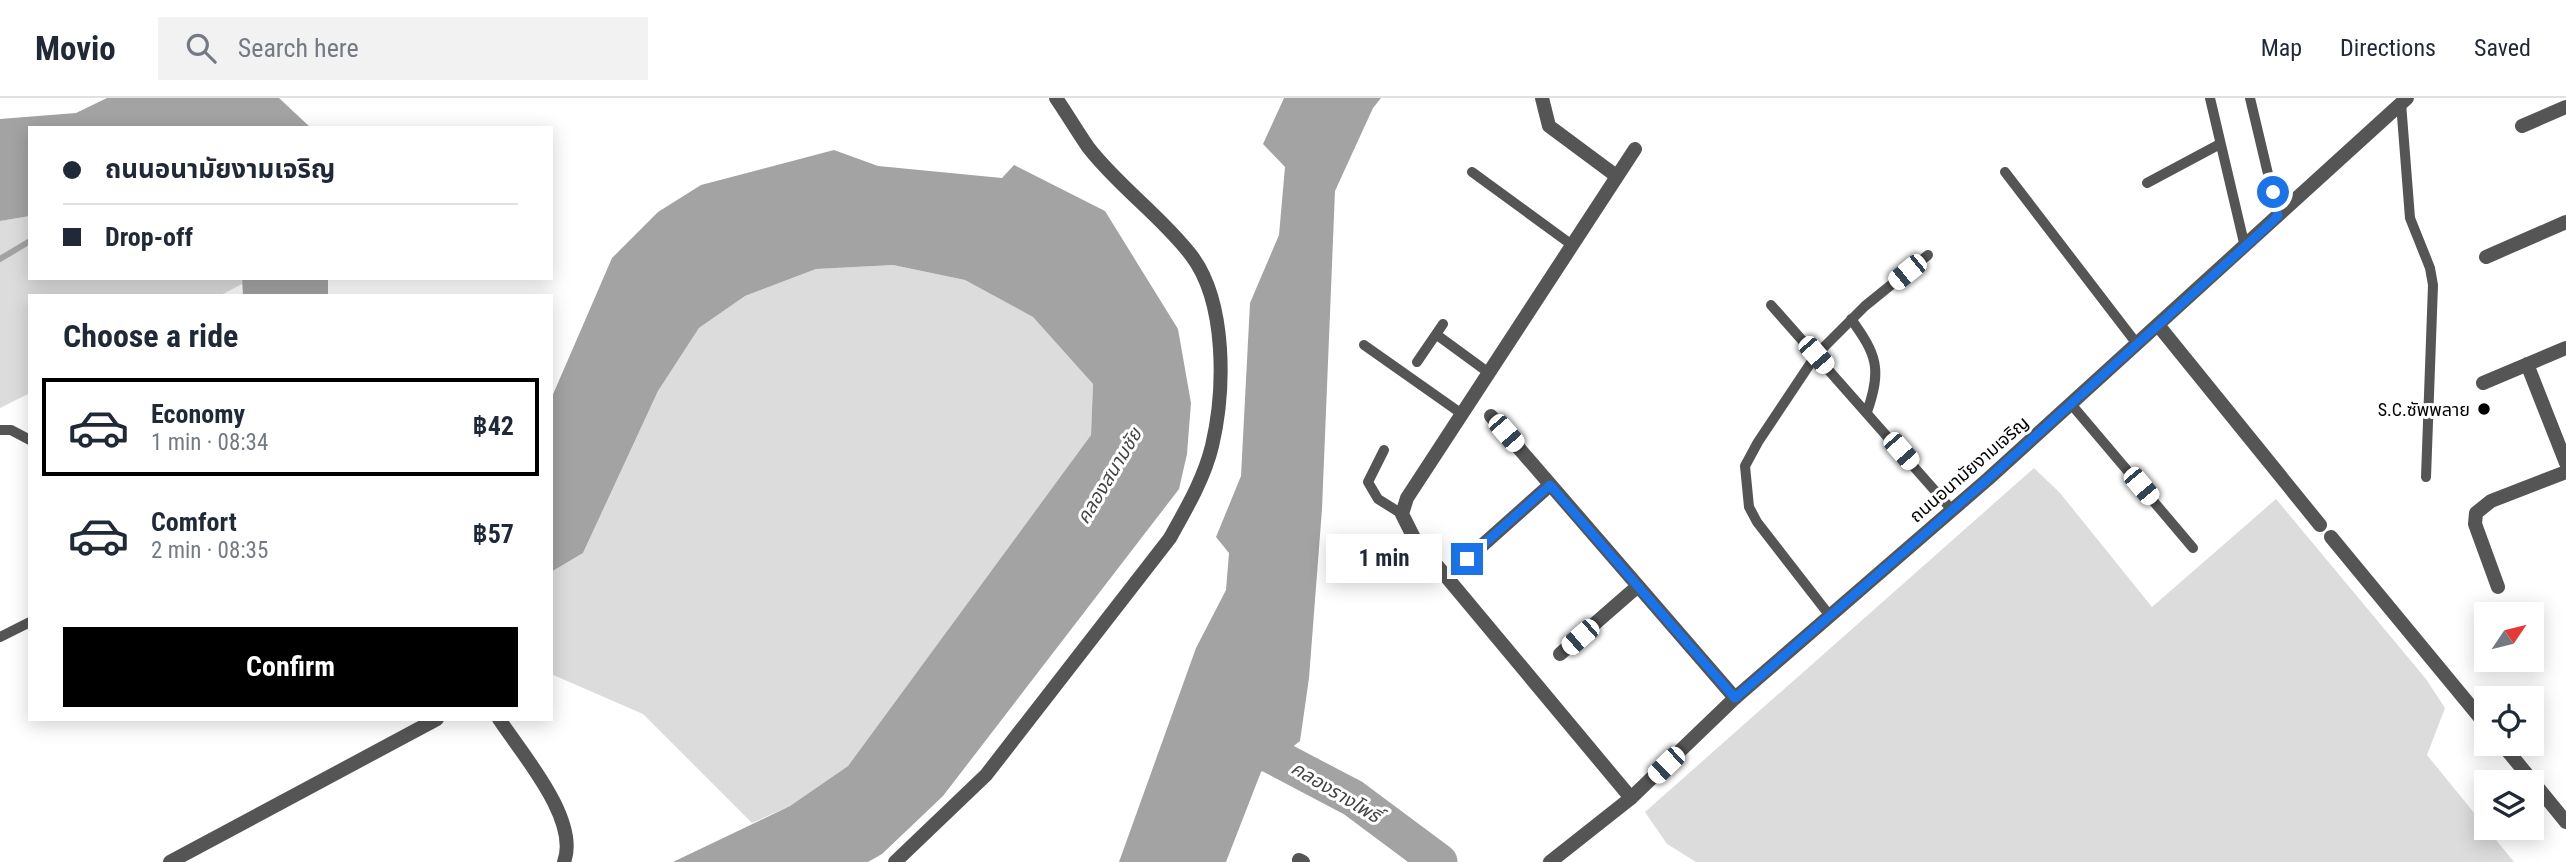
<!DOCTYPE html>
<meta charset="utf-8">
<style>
:root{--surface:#fff;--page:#f2f2f3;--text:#1f2937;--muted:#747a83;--line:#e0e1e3;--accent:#000}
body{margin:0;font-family:"Roboto Condensed","Noto Sans Thai",sans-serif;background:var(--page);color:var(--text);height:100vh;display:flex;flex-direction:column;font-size:26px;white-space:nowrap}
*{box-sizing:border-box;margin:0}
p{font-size:23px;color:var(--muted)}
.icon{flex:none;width:38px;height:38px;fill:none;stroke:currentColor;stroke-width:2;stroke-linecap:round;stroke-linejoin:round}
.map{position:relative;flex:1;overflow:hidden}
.details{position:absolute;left:28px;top:196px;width:525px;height:427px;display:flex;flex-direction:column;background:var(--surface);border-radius:0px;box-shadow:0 4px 18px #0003}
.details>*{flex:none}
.guide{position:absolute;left:28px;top:28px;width:525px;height:154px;border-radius:0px;box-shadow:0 4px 18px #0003;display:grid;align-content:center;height:154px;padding:0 35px;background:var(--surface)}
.needle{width:46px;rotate:55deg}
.tools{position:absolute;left:2474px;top:504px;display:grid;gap:14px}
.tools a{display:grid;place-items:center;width:70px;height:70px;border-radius:0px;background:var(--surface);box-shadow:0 4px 18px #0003;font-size:35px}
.end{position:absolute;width:32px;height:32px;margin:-16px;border:9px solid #1a73e8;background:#fff;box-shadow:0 0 0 4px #fff}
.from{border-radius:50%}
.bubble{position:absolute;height:49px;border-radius:0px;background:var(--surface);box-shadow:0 4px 18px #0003;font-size:23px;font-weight:700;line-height:49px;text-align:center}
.car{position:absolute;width:21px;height:42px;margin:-21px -10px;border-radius:9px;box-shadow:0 0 5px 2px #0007;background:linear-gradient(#fff 24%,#345 0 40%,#fff 0 76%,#345 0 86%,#fff 0)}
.guide b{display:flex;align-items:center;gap:24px;height:66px;font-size:26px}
.guide b+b{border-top:2px solid var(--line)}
.guide i{width:18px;height:18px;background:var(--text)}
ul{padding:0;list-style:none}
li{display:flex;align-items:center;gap:21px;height:98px;margin:0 14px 10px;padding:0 21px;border:4px solid transparent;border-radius:0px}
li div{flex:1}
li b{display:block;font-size:26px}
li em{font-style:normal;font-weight:700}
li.selected{border-color:var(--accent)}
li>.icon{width:63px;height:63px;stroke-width:1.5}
h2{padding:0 35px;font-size:32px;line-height:84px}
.cta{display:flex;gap:14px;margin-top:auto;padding:14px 35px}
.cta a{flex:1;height:80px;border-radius:0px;background:var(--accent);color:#fff;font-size:28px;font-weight:700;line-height:80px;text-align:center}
header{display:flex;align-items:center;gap:42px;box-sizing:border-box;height:98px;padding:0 35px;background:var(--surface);border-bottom:2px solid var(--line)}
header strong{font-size:33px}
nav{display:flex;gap:38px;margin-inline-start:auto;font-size:24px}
.search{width:490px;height:63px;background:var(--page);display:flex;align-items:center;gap:18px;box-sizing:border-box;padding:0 24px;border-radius:0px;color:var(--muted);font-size:26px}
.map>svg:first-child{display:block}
.green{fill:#dcdcdc}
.water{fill:#a3a3a3}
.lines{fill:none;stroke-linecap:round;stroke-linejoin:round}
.stream{stroke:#a3a3a3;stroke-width:6}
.river{stroke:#a3a3a3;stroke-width:37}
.service{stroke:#555;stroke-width:10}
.minor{stroke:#555;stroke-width:14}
.tertiary{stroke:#555;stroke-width:14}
.route{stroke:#1a73e8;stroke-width:9}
.poi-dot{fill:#000;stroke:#fff;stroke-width:2.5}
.labels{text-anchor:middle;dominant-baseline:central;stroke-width:6;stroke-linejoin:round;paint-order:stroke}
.poi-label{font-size:18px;fill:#000;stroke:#fff;text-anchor:end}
.street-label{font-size:18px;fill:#000;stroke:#fff}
.water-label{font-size:19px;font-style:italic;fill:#444;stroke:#fff}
</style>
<header>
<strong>Movio</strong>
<div class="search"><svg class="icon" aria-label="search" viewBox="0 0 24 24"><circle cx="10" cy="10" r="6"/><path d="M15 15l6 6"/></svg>Search here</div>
<nav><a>Map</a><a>Directions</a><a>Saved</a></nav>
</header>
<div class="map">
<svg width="2566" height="764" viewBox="0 0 2566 764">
<rect width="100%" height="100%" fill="#fff"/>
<path class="green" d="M30,118V180H242V186L219,198H30V295L0,310V123Z
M893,167L965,182L1033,219L1093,286L1091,337L848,668L790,708L752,725L643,616L551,576V474L583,455L658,293L699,230L745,198L816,171Z
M2034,370L2060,395L2152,509L2276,401L2426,581L2445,610L2427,657L2514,764H1696L1667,746L1645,714Z"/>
<path class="water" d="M107,0H279L311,30H30V118L0,123V21L76,15Z
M1284,0H1381L1373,10L1335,93L1322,411L1309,580L1300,643L1261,674L1226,764H1119L1196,550L1226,492L1229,455L1216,439L1241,378L1250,205L1279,137L1285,69L1263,46Z
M834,52L878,68L1002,80L1014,67L1105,113L1178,231L1191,305L1187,356L1179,391L943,698L882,756L868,764H673L790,708L848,668L1091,337L1093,286L1033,219L965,182L893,167L816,171L745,198L699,230L658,293L583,455L551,474V301L612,160L658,114L701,87Z
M242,180H328V198H243Z"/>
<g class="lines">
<path class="stream" d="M0,161L30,143"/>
<path class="river" d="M1235,638L1353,700L1439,764"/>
<path class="service" d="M2210,0L2245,149
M2250,0L2278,118
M2401,5L2410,120L2430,170L2433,187L2426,379
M1472,74L1572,147
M2005,74L2137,246
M2147,85L2220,46
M1771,207L1952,412
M1851,221C1877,257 1882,271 1867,314
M1437,237L1489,275
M1364,247L1462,316
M1417,264L1443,226
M2071,306L2193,450
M0,332H11L30,342
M1384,352L1368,384L1378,401L1402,416
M1830,518L1757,424L1749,409L1745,368L1758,344L1816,257L1865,208L1928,157
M0,539L30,524"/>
<path class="minor" d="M1542,0L1549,28L1615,77
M2522,28L2566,9
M2486,159L2566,124
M2158,227L2320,427
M2527,266L2566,365
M2483,285L2566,250
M1491,318L1735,600
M2331,439L2487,628
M1467,461L1550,387
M2498,489L2475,426L2476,415L2491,403L2566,374
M1560,556L1638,488
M499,621C522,656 580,722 564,764
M2502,646L2566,724
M1631,700L1414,440L1402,416L1407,400L1635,51
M1299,762L1303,764
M170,764L437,621
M895,764L986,677L1170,440C1186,411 1204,381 1212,348C1225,293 1227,204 1191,157C1161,118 1118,88 1088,49C1077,33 1067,16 1056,0"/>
<path class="tertiary" d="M1550,764L1631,700L1735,600L1988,381L2407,0"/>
</g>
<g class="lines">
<path class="route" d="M1467,461L1550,387L1735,600L1988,381L2262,133L2278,118L2273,94"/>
</g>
<circle class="poi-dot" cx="2484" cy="311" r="7"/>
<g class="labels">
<g class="poi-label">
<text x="2470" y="311">S.C.ซัพพลาย</text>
</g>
<g class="street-label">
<text transform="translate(1969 371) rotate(-41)">ถนนอนามัยงามเจริญ</text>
</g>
<g class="water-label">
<text transform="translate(1109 378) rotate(-59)">คลองสนามชัย</text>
<text transform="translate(1336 694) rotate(31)">คลองรางโพธิ์</text>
</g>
</g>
</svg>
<div class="tools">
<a><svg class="needle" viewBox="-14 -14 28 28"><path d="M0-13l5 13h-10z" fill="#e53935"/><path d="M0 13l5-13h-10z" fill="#747a83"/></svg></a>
<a><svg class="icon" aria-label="locate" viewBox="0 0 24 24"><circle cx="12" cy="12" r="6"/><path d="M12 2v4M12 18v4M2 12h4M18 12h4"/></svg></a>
<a><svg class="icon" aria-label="layers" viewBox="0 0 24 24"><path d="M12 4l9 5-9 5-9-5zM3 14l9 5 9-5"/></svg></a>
</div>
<i class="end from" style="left:2273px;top:94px"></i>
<i class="end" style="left:1467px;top:461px"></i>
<div class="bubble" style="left:1326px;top:436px;width:116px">1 min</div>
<i class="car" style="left:1907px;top:174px;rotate:231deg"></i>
<i class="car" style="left:1816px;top:257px;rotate:139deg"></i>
<i class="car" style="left:1506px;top:335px;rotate:139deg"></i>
<i class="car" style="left:1901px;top:353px;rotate:139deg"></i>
<i class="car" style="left:2141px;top:388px;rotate:140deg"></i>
<i class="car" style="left:1580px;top:539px;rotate:229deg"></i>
<i class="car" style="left:1666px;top:667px;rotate:226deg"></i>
<div class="guide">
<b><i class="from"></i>ถนนอนามัยงามเจริญ</b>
<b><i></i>Drop-off</b>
</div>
<section class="details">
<h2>Choose a ride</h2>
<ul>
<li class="selected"><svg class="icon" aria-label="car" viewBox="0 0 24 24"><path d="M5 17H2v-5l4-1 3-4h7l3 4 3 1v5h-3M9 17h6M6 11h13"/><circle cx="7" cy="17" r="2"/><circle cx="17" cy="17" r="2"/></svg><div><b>Economy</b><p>1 min · 08:34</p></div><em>฿42</em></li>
<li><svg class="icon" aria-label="car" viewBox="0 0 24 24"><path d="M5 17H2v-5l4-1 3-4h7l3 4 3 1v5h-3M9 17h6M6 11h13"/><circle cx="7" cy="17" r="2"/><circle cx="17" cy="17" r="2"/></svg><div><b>Comfort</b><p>2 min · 08:35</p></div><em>฿57</em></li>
</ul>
<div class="cta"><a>Confirm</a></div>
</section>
</div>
